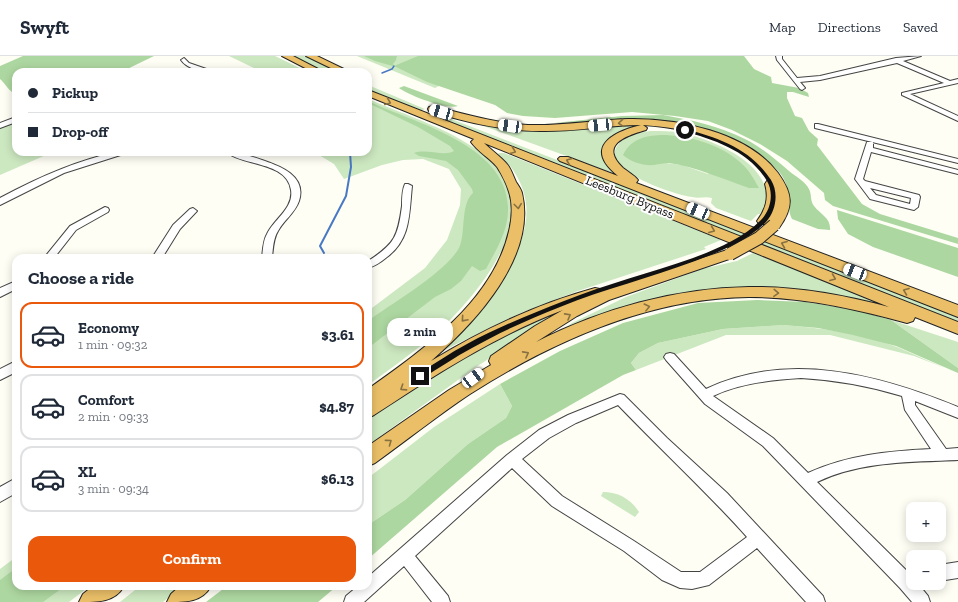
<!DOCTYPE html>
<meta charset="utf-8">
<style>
:root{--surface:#fff;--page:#f6f6f7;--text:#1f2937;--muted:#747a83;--line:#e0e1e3;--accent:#ea580c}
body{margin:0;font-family:"Zilla Slab",serif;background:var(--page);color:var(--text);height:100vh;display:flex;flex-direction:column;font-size:15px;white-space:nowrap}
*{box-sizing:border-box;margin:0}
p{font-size:13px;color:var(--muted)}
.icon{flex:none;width:22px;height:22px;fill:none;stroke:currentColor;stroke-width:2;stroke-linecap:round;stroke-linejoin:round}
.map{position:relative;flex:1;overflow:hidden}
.sheet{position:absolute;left:12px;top:198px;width:360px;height:336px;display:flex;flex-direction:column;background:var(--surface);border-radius:12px;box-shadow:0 2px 10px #0003}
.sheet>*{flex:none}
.top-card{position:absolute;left:12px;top:12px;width:360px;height:88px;border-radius:12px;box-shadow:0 2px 10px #0003;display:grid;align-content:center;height:88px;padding:0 16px;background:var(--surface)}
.buttons{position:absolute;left:906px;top:446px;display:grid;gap:8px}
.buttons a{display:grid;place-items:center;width:40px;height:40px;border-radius:8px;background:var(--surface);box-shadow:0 2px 10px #0003;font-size:20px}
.end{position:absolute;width:18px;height:18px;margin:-9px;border:5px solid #111;background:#fff;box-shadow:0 0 0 2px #fff}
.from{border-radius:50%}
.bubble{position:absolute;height:28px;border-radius:12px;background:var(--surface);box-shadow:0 2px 10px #0003;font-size:13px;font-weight:800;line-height:28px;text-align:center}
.car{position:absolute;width:12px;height:24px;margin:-12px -6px;border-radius:5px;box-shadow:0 0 3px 1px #0007;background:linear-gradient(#fff 24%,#345 0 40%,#fff 0 76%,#345 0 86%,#fff 0)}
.top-card b{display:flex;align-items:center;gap:14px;height:38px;font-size:15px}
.top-card b+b{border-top:1px solid var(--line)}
.top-card i{width:10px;height:10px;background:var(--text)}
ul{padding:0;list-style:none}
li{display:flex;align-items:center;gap:12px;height:66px;margin:0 8px 6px;padding:0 8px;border:2px solid var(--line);border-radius:12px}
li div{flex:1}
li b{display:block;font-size:15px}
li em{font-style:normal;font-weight:800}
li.on{border-color:var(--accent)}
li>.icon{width:36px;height:36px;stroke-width:1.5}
h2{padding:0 16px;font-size:18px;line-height:48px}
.primary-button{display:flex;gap:8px;margin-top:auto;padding:8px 16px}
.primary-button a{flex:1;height:46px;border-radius:12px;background:var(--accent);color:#fff;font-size:16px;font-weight:800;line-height:46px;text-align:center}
header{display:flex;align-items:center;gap:24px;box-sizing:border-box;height:56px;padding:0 20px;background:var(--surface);border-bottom:1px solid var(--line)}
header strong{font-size:19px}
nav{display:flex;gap:22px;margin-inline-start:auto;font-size:14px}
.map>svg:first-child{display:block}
.green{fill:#cce8c0;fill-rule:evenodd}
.forest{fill:#add7a0}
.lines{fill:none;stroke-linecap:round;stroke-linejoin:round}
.stream-far1{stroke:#4979c4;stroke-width:1.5}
.stream{stroke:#4979c4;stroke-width:2}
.minor-casing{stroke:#444;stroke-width:2}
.highway-casing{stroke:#222;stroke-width:2}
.minor{fill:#fff;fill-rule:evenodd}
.highway{fill:#eabf68;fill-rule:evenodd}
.highway-bridge-casing{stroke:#222;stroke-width:14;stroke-linecap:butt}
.highway-bridge{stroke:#eabf68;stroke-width:12}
.oneway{stroke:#887141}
.route{fill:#111}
.labels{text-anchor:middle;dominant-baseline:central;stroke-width:4;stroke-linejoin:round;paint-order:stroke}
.far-street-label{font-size:13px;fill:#111;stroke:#fff}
</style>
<header>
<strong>Swyft</strong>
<nav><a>Map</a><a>Directions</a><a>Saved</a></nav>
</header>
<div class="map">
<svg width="958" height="546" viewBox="0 0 958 546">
<rect width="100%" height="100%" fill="#fefef5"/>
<path class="green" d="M229,0H275L308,16H262Z
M292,0H304L339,16H326Z
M357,0H497L435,32Z
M368,29L425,53L420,55L368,35Z
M368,43C403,58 459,76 487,102C502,115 512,134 512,155C512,197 466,251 435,278C414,296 391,312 368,329V255L425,212L447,184L460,149L461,133L449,113L423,103L403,104L382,109L344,123L334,108L314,96H368Z
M430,57L446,61L958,259V268L429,58Z
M16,65V96H53L0,119V72Z
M478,68L542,75L635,69H648C632,71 614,74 605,89L616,118Z
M650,75C661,75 671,75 681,77C714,83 787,114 760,158H758L751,165L716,152L711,147L712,142C705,140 699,143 692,141C676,139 604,116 616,92C623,79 638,77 650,75ZM677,79L695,84L714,91L708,118L682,109L666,107Z
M499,97H504L721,184L704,191L706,193L578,235L521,257L440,296L462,276L469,267C500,222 551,170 513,114C509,108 503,103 498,98Z
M753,197L899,254L745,232L557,277L572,267L626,241L702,213L737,205Z
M588,245L521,282L476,311L368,389V364C419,329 471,296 528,269C547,260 568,253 588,245Z
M891,264L958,286V312Z
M783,269C821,272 861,277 897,291C917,299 938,310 958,317L914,300L830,279H726L636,314L631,307L639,297L658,287L723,273Z
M500,328L512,350L506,362L468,388L405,444L368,469V422L434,371Z
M603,436C618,436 631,443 639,456L635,461L601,440Z
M16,501V530H90L69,546H0V513Z
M140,530H183L163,546H120Z"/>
<path class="forest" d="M23,0H154L121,16H16V38C9,36 6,28 0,23V10Z
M364,0H397L396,4L393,8L394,10L418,0H744L754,13L771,21L772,27L799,32L808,37L809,41L793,36H787V42L795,60L802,62L809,75L818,83L817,89L862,148L880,158L958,182V188L833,150L825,144L824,137L787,105L760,88L732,74L708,65L675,60L632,56L555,62L523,60L507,57L495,49L427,26L396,11L375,5Z
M404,30L458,50C447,54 408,39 399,32Z
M368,45C414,67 506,88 508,151C509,174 496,194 486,213L480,215L472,210L461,225L451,233L435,241L368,292V265C392,247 445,217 459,192C466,179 460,148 473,137L472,133L458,114L446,105L419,100L414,97C426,92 444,101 454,95L450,90L418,71L368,47Z
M663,59C691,64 719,70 745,83C761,91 775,103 789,115C795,120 806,126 809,133C812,139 810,145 814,150C821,159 831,162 830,174L818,173L792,163C785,148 793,134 780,117C772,108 762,101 752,94C690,53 623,66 554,67L622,60Z
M661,79C688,79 720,88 741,107C749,114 754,123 759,132H749C723,123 696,111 669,107C664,107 659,108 654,109C643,110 631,106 623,99C631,83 644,80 661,79Z
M837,154L958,192V221L873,191L848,178L838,163Z
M757,244L806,246L856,254L891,264L958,312V317L896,290L853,279L818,272L783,269L723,273L658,287L639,297L631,307L636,314L623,319L497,391L368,503V469L405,444L468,388L506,362L512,350L500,328L560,295L623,267L698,247Z
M16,512V530H65L43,546H0V524Z
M227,530H337L318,546H206Z"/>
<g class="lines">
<path class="stream-far1" d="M382,17L392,13L394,10"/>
<path class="stream" d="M324,197L320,190L346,140L351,111L350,96"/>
<defs>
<path id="minor" d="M776,0H782V3L797,22L820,20L896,2L921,0L903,5L950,25L958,23V27L910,38L958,60V65L902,39V37L944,27L897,7L820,24L800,26L805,32L802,34L800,33L777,4Z
M184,2L189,7L215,16C204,16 188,14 181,4Z
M16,61V66L0,72V67Z
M815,68H818L958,103V107L815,72Z
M867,86H873V92L958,114V118L871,96L863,123L865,125L919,139L920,141L918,151L914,154L870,143L855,123ZM870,132L911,142L910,148L876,139Z
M116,96H130L64,117L0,149V142C37,122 75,105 116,96Z
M226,96C239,96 250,100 262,104C280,110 307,120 299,145C295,157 284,164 278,175C273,183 273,193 272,202H262C263,194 263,185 267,178C274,163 294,152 291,134C287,105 242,110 226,96Z
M405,128H408L412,130C409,158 411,183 387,201C381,206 375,210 368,212V205C395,188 398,180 402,150C402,143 402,134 405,128Z
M105,151L108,152L109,154L108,156L76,174L54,202H44L70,170Z
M193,152L197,155L180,173L162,202H152L173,169L190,153Z
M16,225V233L0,241V232Z
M670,297L674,298L706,333C788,294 880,319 958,351V362L915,345V349L946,393L958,392V404C911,406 861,405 817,426L909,517L913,516V527H920L919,529L928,540L930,546H912L900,532L763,390L705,348L666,304L664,301L666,298ZM801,322C836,324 869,330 902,340L905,354L931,393C889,395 847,399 808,417L773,382L713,340C740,327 772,324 801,322Z
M16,305V316L0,324V313Z
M620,338L624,339L667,382L727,437L823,540L825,546H806L757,492L709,529L692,533L680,532L662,524L624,495L552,450L512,412L415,500L448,540L450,546H432L404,510L364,546H344L346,540L358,530H368V521L507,399L539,374L568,359ZM618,349C661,394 706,435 747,481L700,516H681L634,485L562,440L522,403L549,382L576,367Z
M16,422V437L0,446V431Z
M958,506V522L939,525V509Z"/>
<path id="highway" d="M282,0H293L324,16H313Z
M306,0H317L350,16H339Z
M368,34L958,266V278L915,261L913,265L907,267C856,253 803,241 749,241C649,242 553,285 470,338C437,360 407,384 375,407L368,410V390L449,334L491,309L489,305L491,300L535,270L563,254C495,280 435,319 374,359L368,362L369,344L368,333C423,294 493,245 509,175C512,163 513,148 509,136C507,129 501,117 497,111C490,102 478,96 471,86L474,83L368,40ZM484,87L889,251C844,239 796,230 749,231C675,232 601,253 536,286L577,260L609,244L735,201L737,198L735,195L730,193L602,235L600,233L595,232C537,248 482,274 431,305C475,267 537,201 522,137C521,133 518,129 516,126C513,120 511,112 506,107C500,100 491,94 484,87Z
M433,50C465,58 495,67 528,69C562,70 595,64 628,63C677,62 747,76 778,117C793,138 794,151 779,172H769L768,168H759L757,165C766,153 769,142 765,128L767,125L771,124L769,123C742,84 688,72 643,69L647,72L646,74C625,80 599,89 623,112C628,116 634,119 638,124L636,127L958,249V261L560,105L558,103L560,101H568L618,120C583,92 612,76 641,69C607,69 574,76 540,75C502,75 466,66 429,55L428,53L429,51Z
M93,530H124C115,546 99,546 79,546L83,538Z
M180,530H211C202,546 187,546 167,546L171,538Z"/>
</defs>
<use href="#minor" class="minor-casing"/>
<use href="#highway" class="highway-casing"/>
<use href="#minor" class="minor"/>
<use href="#highway" class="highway"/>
<defs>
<path id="highway-bridge" d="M730,198L759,182L774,169"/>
</defs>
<use href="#highway-bridge" class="highway-bridge-casing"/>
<use href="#highway-bridge" class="highway-bridge"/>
</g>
<defs><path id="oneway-chevron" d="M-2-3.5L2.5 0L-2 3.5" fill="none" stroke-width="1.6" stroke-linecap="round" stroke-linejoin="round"/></defs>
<g class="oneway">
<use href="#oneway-chevron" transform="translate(388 46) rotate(22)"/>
<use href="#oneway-chevron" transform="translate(621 67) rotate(175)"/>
<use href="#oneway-chevron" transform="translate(513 95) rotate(21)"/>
<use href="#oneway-chevron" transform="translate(569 105) rotate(-159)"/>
<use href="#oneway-chevron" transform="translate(518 150) rotate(83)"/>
<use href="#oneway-chevron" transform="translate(712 174) rotate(22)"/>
<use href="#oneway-chevron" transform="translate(784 188) rotate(-159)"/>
<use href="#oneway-chevron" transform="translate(833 222) rotate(22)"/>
<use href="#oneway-chevron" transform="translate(906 235) rotate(-159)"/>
<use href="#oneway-chevron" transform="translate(776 237) rotate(3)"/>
<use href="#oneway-chevron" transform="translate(647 251) rotate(-14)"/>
<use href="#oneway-chevron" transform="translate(568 260) rotate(-29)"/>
<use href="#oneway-chevron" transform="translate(464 263) rotate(131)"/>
<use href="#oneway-chevron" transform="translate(526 298) rotate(-28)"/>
<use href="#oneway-chevron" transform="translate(403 332) rotate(147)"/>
<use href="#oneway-chevron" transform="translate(389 386) rotate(-36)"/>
</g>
<path class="route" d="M685,73C719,82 751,93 771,124C779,137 776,155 766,166C747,185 719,196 695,205C650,222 604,233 560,251C530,263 500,276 472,292C455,301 439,312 423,322H418V318C434,308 450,297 467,288C498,271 531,258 564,245C606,228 650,217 693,202C717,193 743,182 761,164C771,154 774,137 767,125C749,95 715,84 683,75Z"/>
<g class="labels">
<g class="far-street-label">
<text transform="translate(630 141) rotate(22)">Leesburg Bypass</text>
</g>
</g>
</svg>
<div class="buttons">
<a>+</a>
<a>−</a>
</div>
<i class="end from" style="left:685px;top:74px"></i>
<i class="end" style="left:420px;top:320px"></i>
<div class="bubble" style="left:387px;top:262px;width:66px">2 min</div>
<i class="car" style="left:441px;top:56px;rotate:286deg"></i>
<i class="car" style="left:600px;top:69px;rotate:265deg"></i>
<i class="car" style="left:510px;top:70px;rotate:278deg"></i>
<i class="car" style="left:698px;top:155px;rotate:293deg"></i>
<i class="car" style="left:855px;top:216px;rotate:291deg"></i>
<i class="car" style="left:473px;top:322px;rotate:53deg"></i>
<div class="top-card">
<b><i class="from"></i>Pickup</b>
<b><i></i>Drop-off</b>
</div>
<section class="sheet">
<h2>Choose a ride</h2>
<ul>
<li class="on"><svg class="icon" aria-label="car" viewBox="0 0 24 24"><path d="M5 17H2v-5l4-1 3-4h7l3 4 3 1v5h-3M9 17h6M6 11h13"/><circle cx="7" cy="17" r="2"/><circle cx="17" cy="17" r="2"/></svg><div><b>Economy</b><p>1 min · 09:32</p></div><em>$3.61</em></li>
<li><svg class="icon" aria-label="car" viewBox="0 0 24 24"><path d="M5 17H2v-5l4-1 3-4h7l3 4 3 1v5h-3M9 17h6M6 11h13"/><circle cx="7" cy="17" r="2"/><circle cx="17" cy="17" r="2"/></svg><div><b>Comfort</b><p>2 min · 09:33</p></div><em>$4.87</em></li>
<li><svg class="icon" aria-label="car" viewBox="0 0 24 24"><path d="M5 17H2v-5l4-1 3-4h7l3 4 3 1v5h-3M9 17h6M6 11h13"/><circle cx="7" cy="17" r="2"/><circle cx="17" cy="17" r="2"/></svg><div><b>XL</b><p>3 min · 09:34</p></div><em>$6.13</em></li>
</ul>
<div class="primary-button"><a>Confirm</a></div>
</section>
</div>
